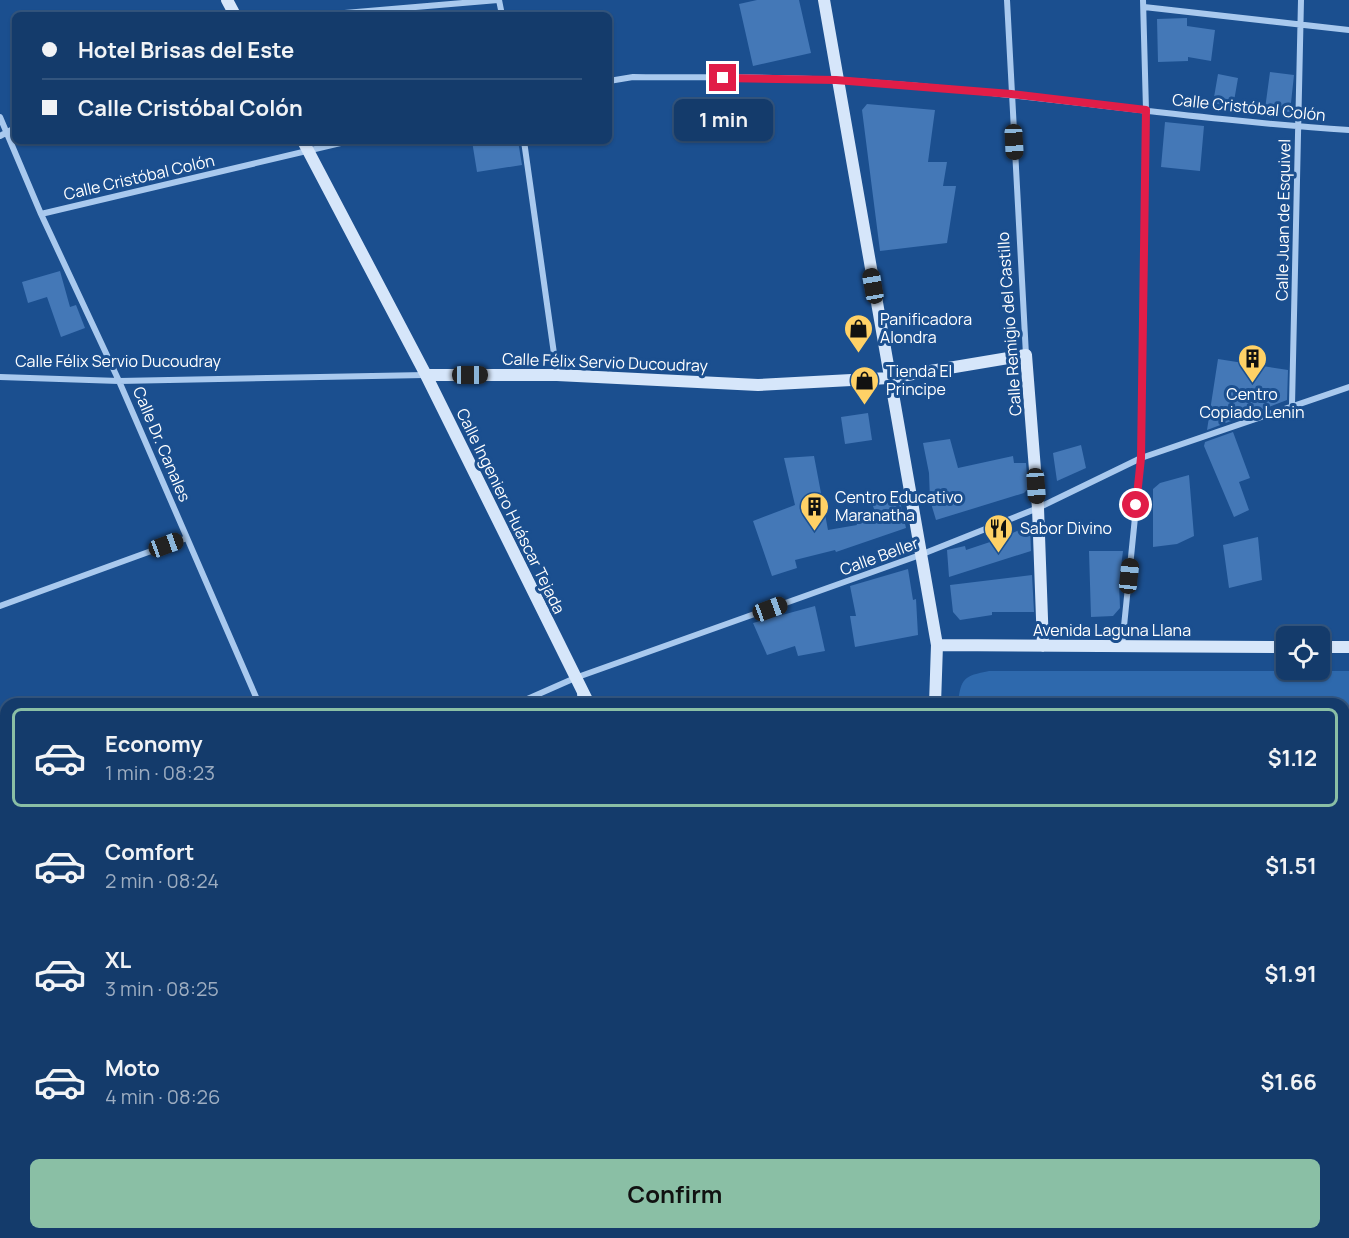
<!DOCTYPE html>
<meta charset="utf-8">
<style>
:root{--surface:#143b6b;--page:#1d4271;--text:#f1f3f6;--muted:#9dadc1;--line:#33557e;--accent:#8abfa5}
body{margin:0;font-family:Manrope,sans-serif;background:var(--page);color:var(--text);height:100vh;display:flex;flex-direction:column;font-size:22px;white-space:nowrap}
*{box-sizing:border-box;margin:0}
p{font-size:20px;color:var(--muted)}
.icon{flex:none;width:33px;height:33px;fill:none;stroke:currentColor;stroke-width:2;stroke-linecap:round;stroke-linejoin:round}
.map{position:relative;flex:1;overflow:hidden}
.drawer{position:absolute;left:0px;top:698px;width:1350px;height:542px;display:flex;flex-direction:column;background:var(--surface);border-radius:18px 18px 0 0;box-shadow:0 2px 4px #0004,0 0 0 2px var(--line)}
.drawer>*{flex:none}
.guide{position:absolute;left:12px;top:12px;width:600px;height:132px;border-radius:9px;box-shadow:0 2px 4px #0004,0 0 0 2px var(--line);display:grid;align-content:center;height:132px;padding:0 30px;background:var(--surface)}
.controls{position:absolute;left:1276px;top:626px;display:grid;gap:12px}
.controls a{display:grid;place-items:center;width:54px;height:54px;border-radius:9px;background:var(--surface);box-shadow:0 2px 4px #0004,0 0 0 2px var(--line);font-size:30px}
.end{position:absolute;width:27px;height:27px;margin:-14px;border:8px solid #e11d48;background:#fff;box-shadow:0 0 0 3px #fff}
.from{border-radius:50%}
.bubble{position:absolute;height:42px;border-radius:9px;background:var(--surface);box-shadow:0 2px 4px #0004,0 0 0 2px var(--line);font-size:20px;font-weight:700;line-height:42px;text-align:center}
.car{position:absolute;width:18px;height:36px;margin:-18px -9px;border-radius:8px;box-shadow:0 0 4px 2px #0007;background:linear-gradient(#222 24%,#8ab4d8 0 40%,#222 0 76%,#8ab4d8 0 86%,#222 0)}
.guide b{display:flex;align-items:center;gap:21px;height:57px;font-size:22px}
.guide b+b{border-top:2px solid var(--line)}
.guide i{width:15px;height:15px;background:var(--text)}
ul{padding:10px 0 0;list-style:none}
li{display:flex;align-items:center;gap:18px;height:99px;margin:0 12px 9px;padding:0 18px;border:3px solid transparent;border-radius:9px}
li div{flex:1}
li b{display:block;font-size:22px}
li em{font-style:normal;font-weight:700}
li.current{border-color:var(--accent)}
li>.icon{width:54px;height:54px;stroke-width:1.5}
.action{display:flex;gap:12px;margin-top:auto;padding:12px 30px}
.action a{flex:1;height:69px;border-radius:9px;background:var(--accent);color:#111;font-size:24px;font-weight:700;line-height:69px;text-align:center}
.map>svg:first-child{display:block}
.green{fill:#2e69ad}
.building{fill:#4478b7}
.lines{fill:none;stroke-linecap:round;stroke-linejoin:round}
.path{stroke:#a9c9ee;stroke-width:3;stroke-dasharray:3 4.5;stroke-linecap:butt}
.street{stroke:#a9c9ee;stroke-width:6}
.secondary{stroke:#d6e6fa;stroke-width:12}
.route{stroke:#e11d48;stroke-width:8}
.labels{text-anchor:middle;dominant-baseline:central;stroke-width:6;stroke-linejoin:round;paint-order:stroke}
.street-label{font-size:16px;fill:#fff;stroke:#1b4f8f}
.poi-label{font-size:16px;fill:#fff;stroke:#1b4f8f;text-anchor:start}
</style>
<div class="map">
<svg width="1349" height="1238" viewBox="0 0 1349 1238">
<rect width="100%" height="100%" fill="#1b4f8f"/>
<path class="green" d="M989,671H1349V1238H952V1233H1344V704L958,703C961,678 964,676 989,671Z"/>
<path class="building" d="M757,0H799L811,53L753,66L739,4Z
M1187,18V26L1215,30L1211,61L1188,57V61L1158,62L1157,19Z
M1270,72L1294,75L1290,112L1265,109Z
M1218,74L1238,78L1233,107L1213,103Z
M867,104L935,110L928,162H947L943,186H956L947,243L880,251L862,110Z
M1165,122L1204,126L1200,171L1161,167Z
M472,141H518L522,165L477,172Z
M60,271L70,307L76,305L85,328L61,337L47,297L28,303L22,282Z
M1218,359L1288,370L1287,400L1207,430Z
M868,413L872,440L845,444L841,417Z
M1233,432L1250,478L1239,482L1249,510L1234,517L1204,446L1205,442Z
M950,439L958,468L1013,456L1014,463H1026L1028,489L1024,493L936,520L930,500L929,473L923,443Z
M1081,445L1086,468L1057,481L1053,453Z
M814,456L828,530L857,525L856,522L876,515L872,503L899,497L906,528L836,552L835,550L795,560L797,568L772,576L753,521L795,505L784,458Z
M1189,475L1194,536L1177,544L1153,547V489L1160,483Z
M1030,525L1031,551L949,577L947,550L965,546L966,550L1002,538Z
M1258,537L1262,580L1229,588L1223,545Z
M1089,551H1123L1119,583L1120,608L1113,616L1091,617Z
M908,569L913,600L916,599L918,635L855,647L850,616H856L850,586Z
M1032,575L1034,612H992V615L960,620L953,612L950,585Z
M815,606L825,651L798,656L795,646L767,655L753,623Z"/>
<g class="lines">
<path class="path" d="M1344,711H1349
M1344,1037L1349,1042
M977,1238V1233"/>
<path class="street" d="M499,0L502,15
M1007,0L1026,355
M1144,7L1349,30
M321,15L498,0
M609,81L633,77C701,78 769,76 837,80C1009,90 1178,119 1349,130
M0,117L41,214L119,381L259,704
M0,136L15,128
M524,141L557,375
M41,214L349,141
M0,377L119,381L425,375
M1292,405L1301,0
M0,606L187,538
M1122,646L1141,458L1146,110L1143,0
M516,704L575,678L920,555L1038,508L1141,458L1349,387
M580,704V691
M0,796L6,811
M0,908L6,906
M0,1096H6
M411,1233V1238
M0,1237L164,1233L330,1238
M567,1238V1233"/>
<path class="secondary" d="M227,0L235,15
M824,0L937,645L935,704
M303,141L426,375L589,704
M426,375H557L758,385L889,378L1026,355L1038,508L1043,646
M937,645L1287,647
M1320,647H1349
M733,1238V1233
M922,1238V1233"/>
</g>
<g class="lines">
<path class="route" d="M723,78L836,80L1011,94L1146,110L1141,458L1136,505"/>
</g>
<defs>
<symbol id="shop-pin" viewBox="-11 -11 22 30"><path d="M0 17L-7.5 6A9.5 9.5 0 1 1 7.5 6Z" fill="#ffd166" stroke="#1b4f8f"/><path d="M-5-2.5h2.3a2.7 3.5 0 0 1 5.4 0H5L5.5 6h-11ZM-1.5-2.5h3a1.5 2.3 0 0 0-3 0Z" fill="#111"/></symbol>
<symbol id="building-pin" viewBox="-11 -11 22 30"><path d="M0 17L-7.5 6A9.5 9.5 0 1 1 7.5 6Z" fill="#ffd166" stroke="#1b4f8f"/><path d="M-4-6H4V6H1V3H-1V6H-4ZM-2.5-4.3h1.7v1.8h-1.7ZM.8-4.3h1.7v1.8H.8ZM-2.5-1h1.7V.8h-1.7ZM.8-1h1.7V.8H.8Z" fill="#111"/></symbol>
<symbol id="restaurant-pin" viewBox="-11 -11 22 30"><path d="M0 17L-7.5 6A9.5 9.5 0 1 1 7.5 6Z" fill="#ffd166" stroke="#1b4f8f"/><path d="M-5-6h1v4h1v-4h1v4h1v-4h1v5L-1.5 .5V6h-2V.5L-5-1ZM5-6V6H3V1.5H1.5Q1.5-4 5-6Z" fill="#111"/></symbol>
</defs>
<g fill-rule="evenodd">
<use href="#shop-pin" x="842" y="312" width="33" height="45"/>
<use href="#building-pin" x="1236" y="342" width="33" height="45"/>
<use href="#shop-pin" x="848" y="364" width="33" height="45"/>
<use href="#building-pin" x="798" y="490" width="33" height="45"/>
<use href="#restaurant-pin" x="982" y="512" width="33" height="45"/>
</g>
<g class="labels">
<g class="street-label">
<text transform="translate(1249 107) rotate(6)">Calle Cristóbal Colón</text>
<text transform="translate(139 177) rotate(-13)">Calle Cristóbal Colón</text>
<text transform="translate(1283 220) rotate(-89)">Calle Juan de Esquivel</text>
<text transform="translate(1009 324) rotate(-94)">Calle Remigio del Castillo</text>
<text x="118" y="361">Calle Félix Servio Ducoudray</text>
<text transform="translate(605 362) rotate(2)">Calle Félix Servio Ducoudray</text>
<text transform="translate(162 444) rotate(67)">Calle Dr. Canales</text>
<text transform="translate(511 511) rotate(64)">Calle Ingeniero Huáscar Tejada</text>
<text transform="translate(879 556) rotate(-20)">Calle Beller</text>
<text x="1112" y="630">Avenida Laguna Llana</text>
</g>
<g class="poi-label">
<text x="880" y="319">Panificadora<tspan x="880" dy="18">Alondra</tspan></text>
<text x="886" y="371">Tienda El<tspan x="886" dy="18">Principe</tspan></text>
<text x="1252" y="394" text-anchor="middle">Centro<tspan x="1252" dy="18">Copiado Lenin</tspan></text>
<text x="835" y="497">Centro Educativo<tspan x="835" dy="18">Maranatha</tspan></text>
<text x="1020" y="528">Sabor Divino</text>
</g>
</g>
</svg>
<div class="controls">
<a><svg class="icon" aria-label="locate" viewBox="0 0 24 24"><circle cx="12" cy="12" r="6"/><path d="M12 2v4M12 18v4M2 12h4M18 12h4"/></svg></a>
</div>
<i class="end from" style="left:1136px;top:505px"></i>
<i class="end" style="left:723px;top:78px"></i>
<div class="bubble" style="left:674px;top:99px;width:99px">1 min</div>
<i class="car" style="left:1014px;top:142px;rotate:177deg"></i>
<i class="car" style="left:873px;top:286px;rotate:350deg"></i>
<i class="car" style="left:470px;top:375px;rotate:90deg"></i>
<i class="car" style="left:1036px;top:486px;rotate:176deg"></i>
<i class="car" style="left:166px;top:545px;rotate:70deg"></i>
<i class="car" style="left:1129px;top:576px;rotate:6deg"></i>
<i class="car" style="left:770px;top:609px;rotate:70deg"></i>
<div class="guide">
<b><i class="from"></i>Hotel Brisas del Este</b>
<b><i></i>Calle Cristóbal Colón</b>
</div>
<section class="drawer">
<ul>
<li class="current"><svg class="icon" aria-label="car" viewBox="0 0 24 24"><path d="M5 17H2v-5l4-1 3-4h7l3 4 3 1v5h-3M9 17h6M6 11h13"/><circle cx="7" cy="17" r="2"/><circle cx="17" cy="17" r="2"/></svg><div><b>Economy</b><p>1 min · 08:23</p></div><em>$1.12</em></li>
<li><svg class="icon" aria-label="car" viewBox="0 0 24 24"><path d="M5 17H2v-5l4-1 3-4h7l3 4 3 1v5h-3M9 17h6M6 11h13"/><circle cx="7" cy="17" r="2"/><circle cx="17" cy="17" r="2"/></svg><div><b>Comfort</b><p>2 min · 08:24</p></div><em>$1.51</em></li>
<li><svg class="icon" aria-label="car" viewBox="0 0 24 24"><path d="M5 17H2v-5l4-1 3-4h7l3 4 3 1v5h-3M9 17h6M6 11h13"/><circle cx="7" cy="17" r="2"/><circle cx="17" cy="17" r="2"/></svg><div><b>XL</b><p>3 min · 08:25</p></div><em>$1.91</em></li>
<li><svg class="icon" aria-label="car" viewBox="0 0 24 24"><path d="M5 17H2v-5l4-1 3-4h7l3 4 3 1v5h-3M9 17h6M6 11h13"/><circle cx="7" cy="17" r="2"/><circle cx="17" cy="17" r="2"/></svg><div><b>Moto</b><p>4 min · 08:26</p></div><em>$1.66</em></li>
</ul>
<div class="action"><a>Confirm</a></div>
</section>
</div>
